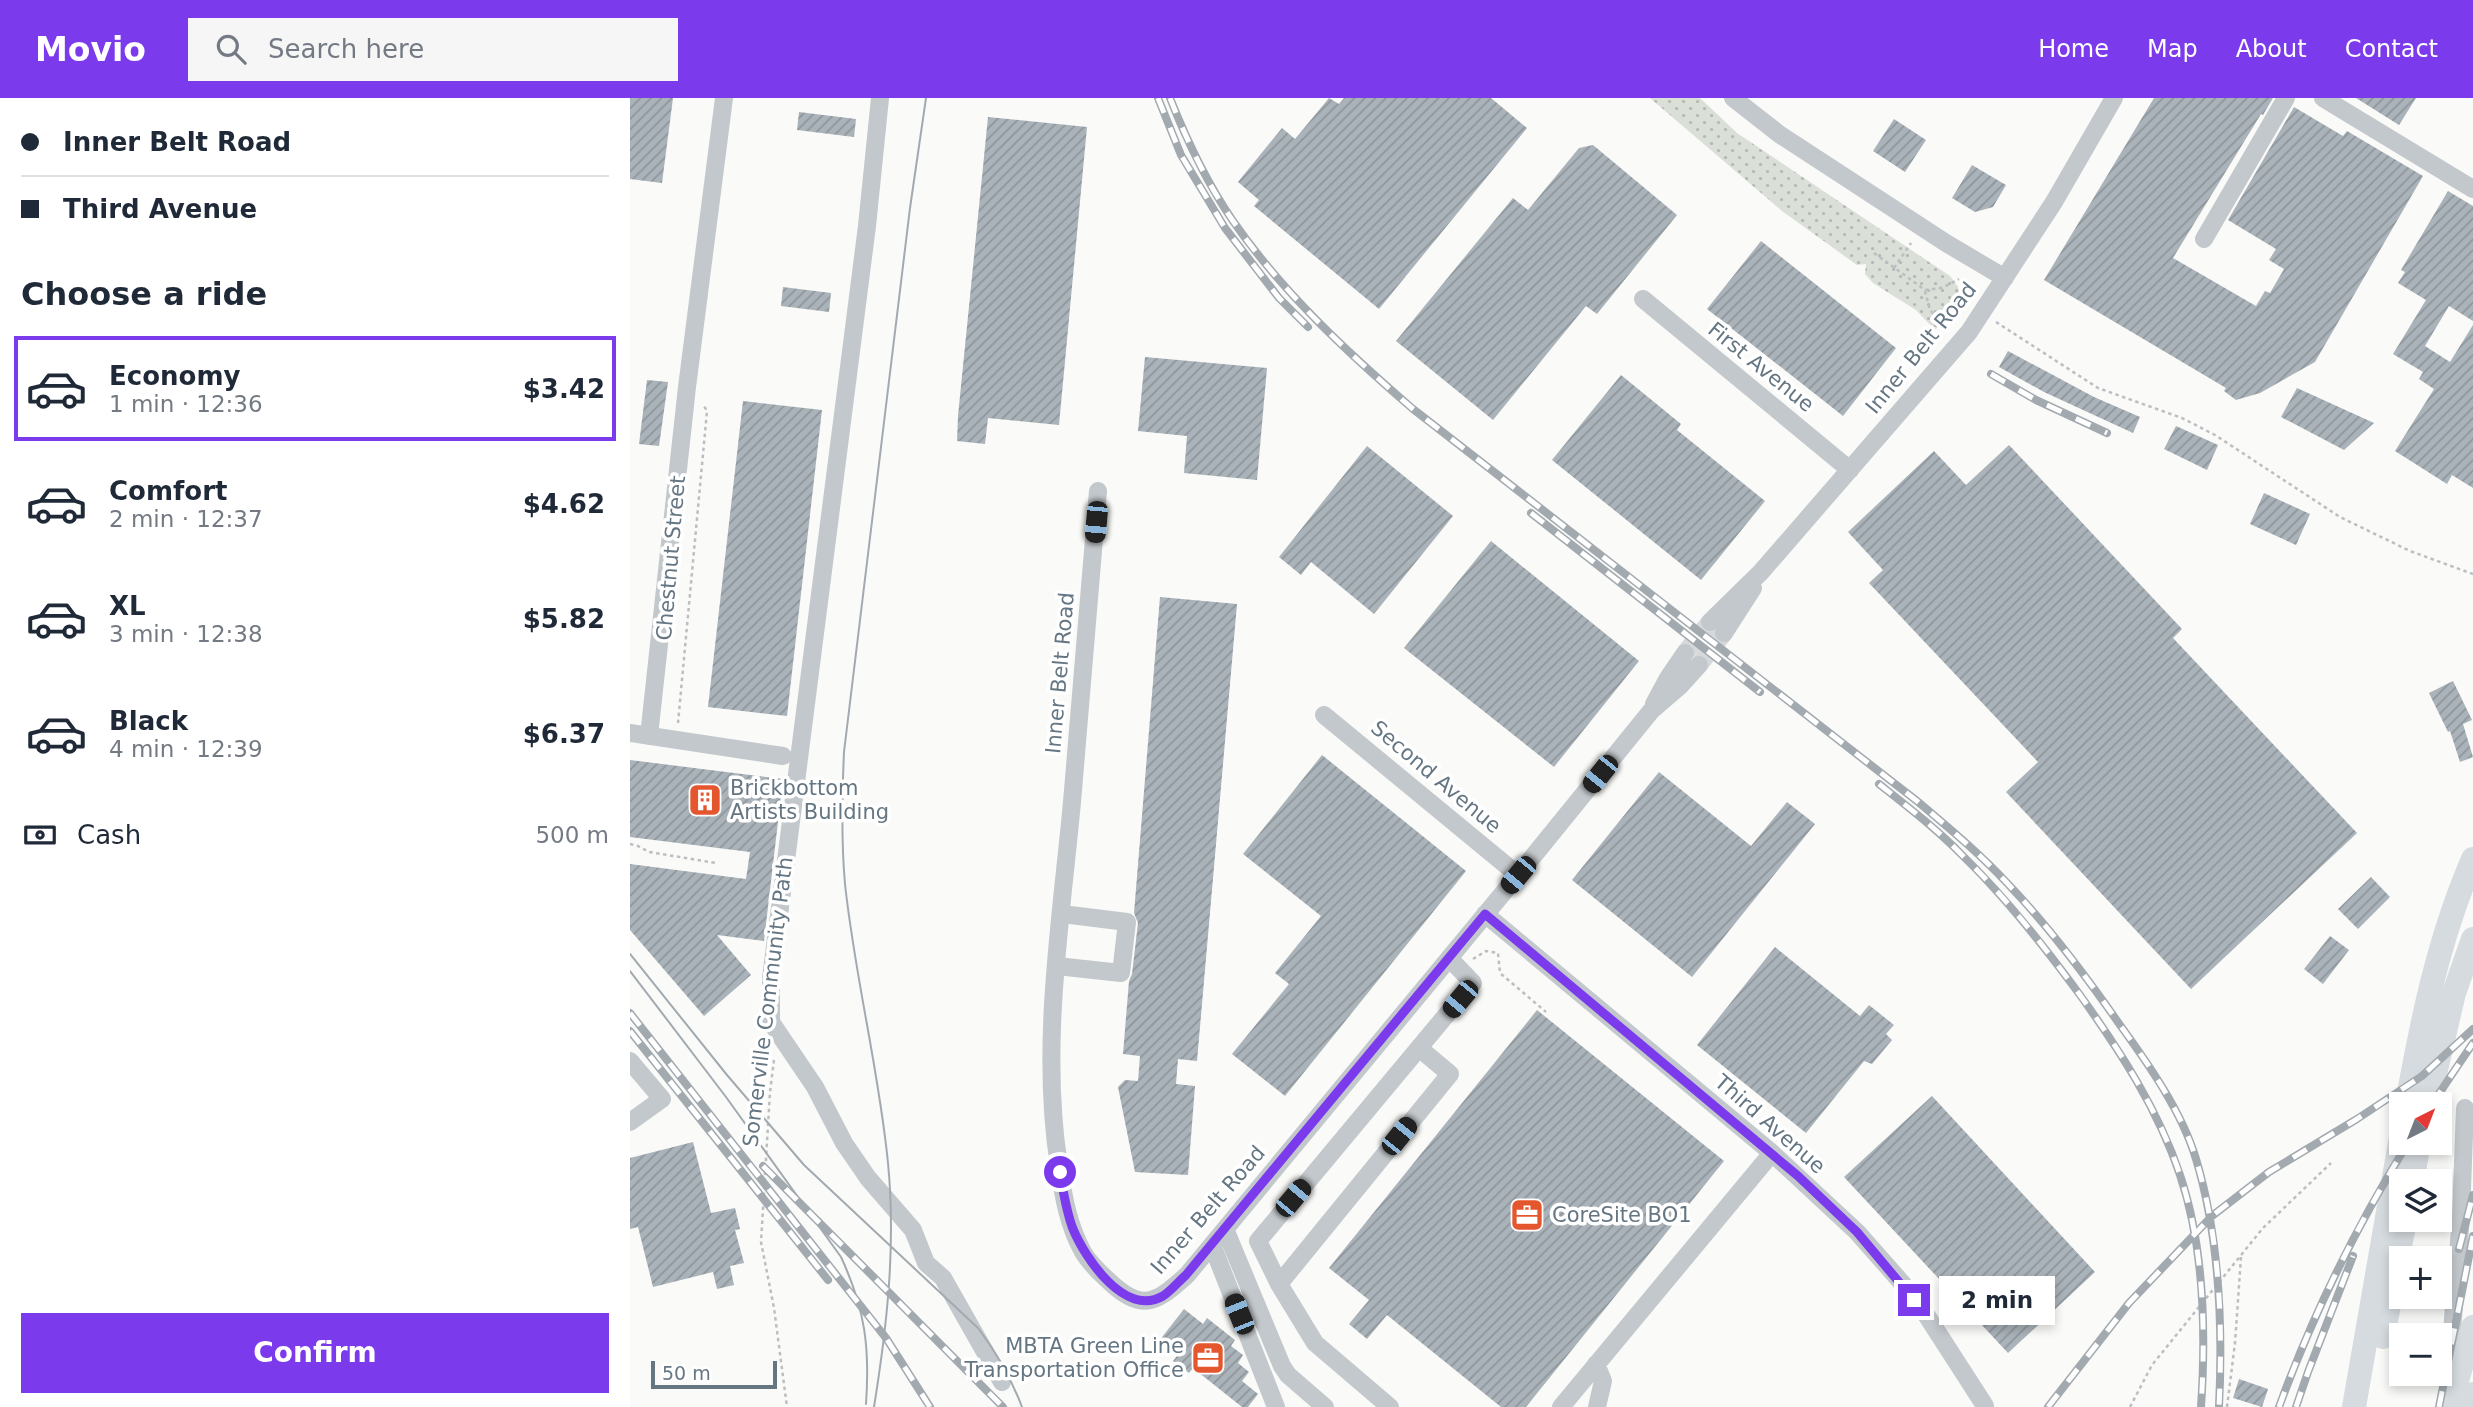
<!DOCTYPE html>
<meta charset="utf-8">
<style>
:root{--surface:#fff;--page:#f6f6f7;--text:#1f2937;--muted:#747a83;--line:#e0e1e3;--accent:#7c3aed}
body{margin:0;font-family:"DejaVu Sans",sans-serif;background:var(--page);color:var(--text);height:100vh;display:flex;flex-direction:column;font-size:26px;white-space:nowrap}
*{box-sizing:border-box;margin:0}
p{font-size:23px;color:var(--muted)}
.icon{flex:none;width:38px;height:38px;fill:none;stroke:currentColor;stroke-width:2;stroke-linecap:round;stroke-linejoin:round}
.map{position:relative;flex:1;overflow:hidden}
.panel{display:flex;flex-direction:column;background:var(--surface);width:630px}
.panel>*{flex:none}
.top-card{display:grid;align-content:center;height:154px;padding:0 21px;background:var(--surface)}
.needle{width:46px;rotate:42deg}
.fabs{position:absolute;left:1759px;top:994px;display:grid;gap:14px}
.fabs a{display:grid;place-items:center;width:63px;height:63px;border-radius:0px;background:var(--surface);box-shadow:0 4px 10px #0003;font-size:35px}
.scale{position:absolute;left:21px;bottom:18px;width:126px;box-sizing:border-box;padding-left:7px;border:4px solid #657683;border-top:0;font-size:19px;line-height:24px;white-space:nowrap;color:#657683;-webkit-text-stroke:5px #fff;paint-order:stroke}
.end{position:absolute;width:32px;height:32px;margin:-16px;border:9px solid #7c3aed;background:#fff;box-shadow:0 0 0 4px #fff}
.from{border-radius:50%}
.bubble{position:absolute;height:49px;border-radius:0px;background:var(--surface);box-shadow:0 4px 10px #0003;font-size:23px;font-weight:800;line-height:49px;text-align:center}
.car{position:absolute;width:21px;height:42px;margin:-21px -10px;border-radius:9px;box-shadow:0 0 5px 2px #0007;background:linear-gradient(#222 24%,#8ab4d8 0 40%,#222 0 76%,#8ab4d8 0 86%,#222 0)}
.top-card b{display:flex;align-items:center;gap:24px;height:66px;font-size:26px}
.top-card b+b{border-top:2px solid var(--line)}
.top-card i{width:18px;height:18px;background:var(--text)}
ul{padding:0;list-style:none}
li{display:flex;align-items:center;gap:21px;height:105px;margin:0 14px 10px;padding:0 7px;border:4px solid transparent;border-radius:0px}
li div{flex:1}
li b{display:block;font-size:26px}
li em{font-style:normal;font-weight:800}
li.selected{border-color:var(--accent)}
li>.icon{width:63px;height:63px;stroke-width:1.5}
h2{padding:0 21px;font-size:32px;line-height:84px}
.pay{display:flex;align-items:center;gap:18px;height:77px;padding:0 21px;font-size:26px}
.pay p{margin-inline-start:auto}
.cta{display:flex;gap:14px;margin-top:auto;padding:14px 21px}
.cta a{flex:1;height:80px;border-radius:0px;background:var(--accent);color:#fff;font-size:28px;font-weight:800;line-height:80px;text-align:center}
header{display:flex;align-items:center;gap:42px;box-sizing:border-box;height:98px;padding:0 35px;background:var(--accent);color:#fff}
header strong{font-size:33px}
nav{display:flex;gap:38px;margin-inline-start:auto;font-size:24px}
.search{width:490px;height:63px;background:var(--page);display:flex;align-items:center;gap:18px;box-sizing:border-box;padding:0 24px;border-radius:0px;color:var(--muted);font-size:26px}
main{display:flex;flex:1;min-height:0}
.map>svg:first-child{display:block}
.grass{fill:url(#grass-dots)}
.building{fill:url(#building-hatch)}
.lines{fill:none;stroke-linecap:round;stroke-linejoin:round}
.minor-tunnel{stroke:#d5d9db;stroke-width:18;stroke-dasharray:18 9;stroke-linecap:butt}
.path{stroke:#bbbfc2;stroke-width:2.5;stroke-dasharray:3.5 3.5;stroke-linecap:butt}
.minor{stroke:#c3c8cc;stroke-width:18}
.highway{stroke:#d6dbdf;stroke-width:24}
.tram{stroke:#a2aab0;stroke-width:2}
.rail-casing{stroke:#a2aab0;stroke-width:8}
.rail{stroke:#fff;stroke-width:5;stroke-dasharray:16;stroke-linecap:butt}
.route{stroke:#7c3aed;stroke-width:9}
.labels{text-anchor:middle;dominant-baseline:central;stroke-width:7;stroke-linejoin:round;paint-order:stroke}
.street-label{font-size:21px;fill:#657683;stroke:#fff}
.poi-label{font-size:21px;fill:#657683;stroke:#fff;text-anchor:start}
</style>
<header>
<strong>Movio</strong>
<div class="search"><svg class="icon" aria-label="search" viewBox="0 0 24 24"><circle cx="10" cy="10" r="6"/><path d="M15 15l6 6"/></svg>Search here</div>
<nav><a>Home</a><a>Map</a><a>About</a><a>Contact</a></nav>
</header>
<main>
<section class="panel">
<div class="top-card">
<b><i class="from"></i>Inner Belt Road</b>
<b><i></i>Third Avenue</b>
</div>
<h2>Choose a ride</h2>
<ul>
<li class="selected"><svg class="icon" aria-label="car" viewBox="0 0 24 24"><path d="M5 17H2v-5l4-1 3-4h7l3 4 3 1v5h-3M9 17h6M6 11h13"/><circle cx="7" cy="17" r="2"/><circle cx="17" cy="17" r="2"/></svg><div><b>Economy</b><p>1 min · 12:36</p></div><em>$3.42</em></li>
<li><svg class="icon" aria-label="car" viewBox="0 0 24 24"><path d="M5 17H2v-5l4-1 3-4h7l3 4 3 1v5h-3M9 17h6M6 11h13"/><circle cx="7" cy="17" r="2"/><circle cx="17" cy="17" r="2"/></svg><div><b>Comfort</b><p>2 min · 12:37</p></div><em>$4.62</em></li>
<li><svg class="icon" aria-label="car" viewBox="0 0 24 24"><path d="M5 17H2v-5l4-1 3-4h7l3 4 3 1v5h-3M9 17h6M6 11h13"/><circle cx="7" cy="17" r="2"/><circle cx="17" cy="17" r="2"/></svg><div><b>XL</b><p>3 min · 12:38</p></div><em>$5.82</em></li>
<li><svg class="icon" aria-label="car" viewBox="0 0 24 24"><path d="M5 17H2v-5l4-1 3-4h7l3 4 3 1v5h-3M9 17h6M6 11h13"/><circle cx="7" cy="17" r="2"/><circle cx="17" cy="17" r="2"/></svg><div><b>Black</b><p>4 min · 12:39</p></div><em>$6.37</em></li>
</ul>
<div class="pay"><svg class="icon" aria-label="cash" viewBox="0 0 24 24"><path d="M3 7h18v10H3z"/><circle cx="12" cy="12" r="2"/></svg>Cash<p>500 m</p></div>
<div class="cta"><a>Confirm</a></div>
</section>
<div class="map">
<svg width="1843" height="1309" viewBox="0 0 1843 1309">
<defs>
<pattern id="grass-dots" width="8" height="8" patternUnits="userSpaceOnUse" patternTransform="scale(1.75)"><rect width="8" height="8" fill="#dadfd7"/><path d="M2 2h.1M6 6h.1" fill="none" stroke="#b4b9b4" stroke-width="1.8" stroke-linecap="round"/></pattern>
<pattern id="building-hatch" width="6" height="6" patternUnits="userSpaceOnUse" patternTransform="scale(1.75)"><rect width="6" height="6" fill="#aab3b9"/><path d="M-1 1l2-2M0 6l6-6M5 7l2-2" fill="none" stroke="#8e969c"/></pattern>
</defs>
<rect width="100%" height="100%" fill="#fafaf8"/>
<path class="grass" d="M1020,0H1070L1107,35L1320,178L1328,189L1330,201L1305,232L1286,212L1243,185L1235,176L1236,166L1227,167L1152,113Z"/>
<path class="building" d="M0,0H43L32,85L0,81Z
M699,0L709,6L714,0H861L897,30L749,211L624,108L629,102L608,84L652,30L665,41Z
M1524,0H1643L1633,17L1631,16L1543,160L1626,208L1635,193L1640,195L1654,171L1639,162L1646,151L1598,122L1664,9L1713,38L1717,33L1793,78L1685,264L1630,295L1606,302L1594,293L1596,290L1414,182Z
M1726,0H1786L1769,27Z
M169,14L226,21L224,39L167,32Z
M358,19L457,29L429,327L358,320L355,346L327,343L328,318Z
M1264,21L1296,42L1275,74L1243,53Z
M963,47L1047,117L967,216L956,208L863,322L766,243L883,100L898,112L949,50Z
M1342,67L1376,87L1363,109L1345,114L1322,100Z
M1818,93L1843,108V223L1819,208L1795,248L1820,264L1843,227V390L1822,377L1817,386L1765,353L1804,291L1789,281L1793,274L1763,256L1796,202L1768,185L1775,174L1771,172Z
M1131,143L1266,250L1213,318L1077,211Z
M153,189L201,195L199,214L151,208Z
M1378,253L1464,299L1510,319L1503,335L1414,294L1369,269Z
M515,259L637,270L627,382L554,375L557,338L508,333Z
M991,277L1051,326L1047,332L1135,403L1071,482L922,362Z
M17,282L38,284L29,348L9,346Z
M1667,290L1744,325L1714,352L1651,319Z
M113,303L192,312L157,618L78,609Z
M1546,328L1588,347L1577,372L1534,351Z
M1379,347L1552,531L1543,540L1727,735L1561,891L1376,694L1408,664L1239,485L1253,472L1218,434L1304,353L1336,387Z
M737,348L823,418L744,516L681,464L671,477L649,459Z
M1634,395L1680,416L1666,447L1620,426Z
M861,443L1009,563L924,669L774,550Z
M530,499L607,506L567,963L548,961L546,986L565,988L558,1077L505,1074L488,989L495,982L508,983L510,958L493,956L499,883L502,876L508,825L504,815Z
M1823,583L1842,622L1833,626L1843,659L1830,664L1820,633L1818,634L1799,595Z
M692,657L836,773L655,998L602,956L659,886L645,875L691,818L613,756Z
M0,662L153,681L134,843L87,837L121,877L74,918L0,832V766L116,781L120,754L0,739Z
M1029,674L1121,748L1157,704L1185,726L1062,879L942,782Z
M1741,779L1760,799L1728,831L1708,811Z
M1700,838L1719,852L1693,886L1674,871Z
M1145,849L1230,918L1239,907L1264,927L1256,936L1262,942L1242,966L1234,963L1176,1035L1067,947Z
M907,912L1094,1063L896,1309H871L757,1217L737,1241L719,1226L739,1202L699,1170Z
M1302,998L1465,1174L1378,1255L1214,1079Z
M63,1044L81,1115L105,1110L110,1131L105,1132L114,1165L100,1168L104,1187L87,1191L83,1174L23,1189L8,1129L0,1131V1060Z
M554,1211L573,1226L577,1220L605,1242L601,1248L613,1257L608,1265L619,1274L612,1283L628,1296L618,1309H612L563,1270L559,1275L543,1263L547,1258L529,1243Z
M1609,1281L1638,1291L1632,1309L1603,1300Z"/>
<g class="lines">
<path class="minor-tunnel" d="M1055,555L1080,524
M1069,567L1094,535"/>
<path class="path" d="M1244,155L1295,192L1312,190L1329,181
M1264,170L1281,145
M1295,193L1300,212L1313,226
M1366,224L1468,290L1552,320L1585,337L1710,419L1780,453L1843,476
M48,625L77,313L74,308
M0,746L8,748L19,754L86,765
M843,861L856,853L868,855L870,875L916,914
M144,962L140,994L131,1144L144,1210L157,1309
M1500,1309L1522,1267L1633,1130L1701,1065
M1597,1309L1605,1245L1611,1159"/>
<path class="minor" d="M250,0L237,128L141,880V924L185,989L214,1045L238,1080L283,1132L296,1165L313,1180L372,1284
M1103,0L1149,36L1316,145L1375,180
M1693,0L1843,91
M1574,141L1656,0
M1013,201L1220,372
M468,393C460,496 451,600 442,704C431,824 410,948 429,1068C433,1097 438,1127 453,1154C460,1166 471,1176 481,1185C514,1216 529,1202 557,1177L888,777L1021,613L1050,588L1069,567
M1080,524L1131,474L1339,234L1424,104L1484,0
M1094,535L1123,490
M1024,606L1038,580L1055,555
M694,617L888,777
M0,635L153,658
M19,638L57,289L94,0
M855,816L1142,1055L1227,1134L1272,1185L1297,1218L1355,1308
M427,868L491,875L497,824L432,816
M0,963L32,1001L0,1024
M595,1131L652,1268L658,1277L695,1309
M582,1147L646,1309
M649,1186L820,976L789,950
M966,1266L973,1283L967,1309
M1818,1285L1831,1118L1835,1010
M760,1309L685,1245L649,1186L628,1143L843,885L819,860
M931,1309L1142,1055"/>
<path class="highway" d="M1777,1006C1792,922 1809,839 1843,761
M1798,1006L1824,895L1843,841
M1782,1083L1789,1045
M1753,1239L1775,1122
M1724,1309L1771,1039
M1819,1309L1843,1229
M1839,1309L1843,1296"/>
<path class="tram" d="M0,856L97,977L174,1067L348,1230C367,1255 381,1280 392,1309
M0,873L96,999L211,1159C235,1211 240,1249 236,1306
M244,1309C257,1228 266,1148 258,1065C249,972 225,880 215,786C211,742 212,698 214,654L280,110L296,0"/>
<defs>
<path id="rail" d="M528,0L551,57L595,130L649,200L678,229
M540,0C557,43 577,85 603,123C653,195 717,254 783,311L1287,703C1319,730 1350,756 1378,786C1419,829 1456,878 1490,927C1519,967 1552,1014 1566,1061C1590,1141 1593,1227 1589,1309
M1361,276L1406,302L1477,335
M901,415L1130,594
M1249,686C1278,709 1308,732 1334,759C1377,801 1414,848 1450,897C1490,953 1528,1011 1550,1077C1574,1148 1576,1235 1571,1309
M0,915L256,1240L300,1309
M0,933L198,1182
M1802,1006L1843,945
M133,1068L373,1309
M1829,1151L1843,1097
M1418,1309L1499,1205L1582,1118L1639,1074L1727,1021L1792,978L1843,931
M1649,1309C1683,1216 1726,1129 1778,1045
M1666,1309L1678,1274L1723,1158
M1809,1309L1843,1138"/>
</defs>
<use href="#rail" class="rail-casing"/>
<use href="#rail" class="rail"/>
</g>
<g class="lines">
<path class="route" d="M430,1074C433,1093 436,1113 443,1131C455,1160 495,1220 533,1198C541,1193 549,1183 556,1177L855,816L1168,1078L1227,1134L1284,1202"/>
</g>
<defs>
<symbol id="building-square" viewBox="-11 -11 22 22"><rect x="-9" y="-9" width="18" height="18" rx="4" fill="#e4572e" stroke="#fff"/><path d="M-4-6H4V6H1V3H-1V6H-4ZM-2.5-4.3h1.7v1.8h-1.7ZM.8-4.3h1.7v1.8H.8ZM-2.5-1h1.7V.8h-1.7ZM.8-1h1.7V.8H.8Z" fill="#fff"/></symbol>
<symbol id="office-square" viewBox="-11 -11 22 22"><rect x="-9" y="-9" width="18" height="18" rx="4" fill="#e4572e" stroke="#fff"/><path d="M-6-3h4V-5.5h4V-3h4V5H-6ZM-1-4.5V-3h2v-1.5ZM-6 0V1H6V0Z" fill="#fff"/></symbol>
</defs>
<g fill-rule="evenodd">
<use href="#building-square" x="56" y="683" width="38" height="38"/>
<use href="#office-square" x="878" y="1098" width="38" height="38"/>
<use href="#office-square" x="559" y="1241" width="38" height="38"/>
</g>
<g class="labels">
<g class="street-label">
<text transform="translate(1291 250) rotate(-51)">Inner Belt Road</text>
<text transform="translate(1131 269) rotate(39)">First Avenue</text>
<text transform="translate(41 460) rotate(-85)">Chestnut Street</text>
<text transform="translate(430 575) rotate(-85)">Inner Belt Road</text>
<text transform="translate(806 679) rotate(40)">Second Avenue</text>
<text transform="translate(138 904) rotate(-83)">Somerville Community Path</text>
<text transform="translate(1140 1026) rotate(41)">Third Avenue</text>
<text transform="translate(578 1112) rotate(-49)">Inner Belt Road</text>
</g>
<g class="poi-label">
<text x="100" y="690">Brickbottom<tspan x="100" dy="24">Artists Building</tspan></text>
<text x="922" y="1117">CoreSite BO1</text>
<text x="554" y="1248" text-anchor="end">MBTA Green Line<tspan x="554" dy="24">Transportation Office</tspan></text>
</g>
</g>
</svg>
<div class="fabs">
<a><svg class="needle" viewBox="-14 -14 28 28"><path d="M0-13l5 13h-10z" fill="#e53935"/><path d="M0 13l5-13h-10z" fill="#747a83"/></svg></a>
<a><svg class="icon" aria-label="layers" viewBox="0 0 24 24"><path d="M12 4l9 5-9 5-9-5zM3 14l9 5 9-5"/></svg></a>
<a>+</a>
<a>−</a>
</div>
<div class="scale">50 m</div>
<i class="end from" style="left:430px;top:1074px"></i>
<i class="end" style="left:1284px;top:1202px"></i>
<div class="bubble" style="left:1309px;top:1178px;width:116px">2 min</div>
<i class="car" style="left:466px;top:424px;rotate:185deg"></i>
<i class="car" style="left:970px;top:676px;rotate:219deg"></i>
<i class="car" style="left:888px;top:777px;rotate:220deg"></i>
<i class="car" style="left:830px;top:901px;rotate:220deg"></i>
<i class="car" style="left:769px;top:1038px;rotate:39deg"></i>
<i class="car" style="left:663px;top:1100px;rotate:40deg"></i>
<i class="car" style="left:609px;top:1216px;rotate:338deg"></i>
</div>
</main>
